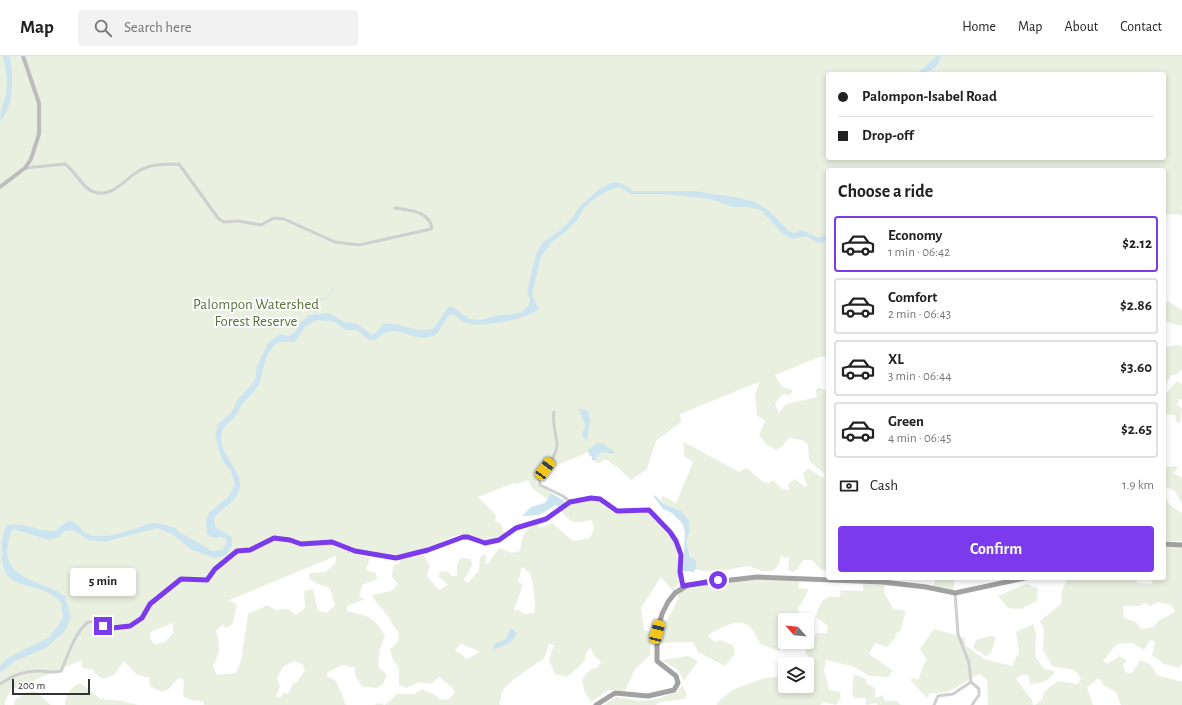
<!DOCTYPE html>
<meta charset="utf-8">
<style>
:root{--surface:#fff;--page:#f2f2f2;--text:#222;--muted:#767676;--line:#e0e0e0;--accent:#7c3aed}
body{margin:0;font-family:"Alegreya Sans",sans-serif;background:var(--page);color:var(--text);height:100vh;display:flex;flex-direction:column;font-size:15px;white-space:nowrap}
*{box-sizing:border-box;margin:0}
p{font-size:13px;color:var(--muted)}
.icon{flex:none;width:22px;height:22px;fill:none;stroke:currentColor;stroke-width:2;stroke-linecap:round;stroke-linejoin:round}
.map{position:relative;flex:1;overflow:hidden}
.panel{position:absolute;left:826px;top:112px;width:340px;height:412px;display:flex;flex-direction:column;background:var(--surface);border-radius:4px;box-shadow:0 2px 6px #0003}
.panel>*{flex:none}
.guide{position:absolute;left:826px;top:16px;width:340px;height:88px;border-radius:4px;box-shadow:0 2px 6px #0003;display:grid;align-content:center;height:88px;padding:0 12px;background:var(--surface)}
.needle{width:26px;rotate:297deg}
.fabs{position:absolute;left:778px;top:557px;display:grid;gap:8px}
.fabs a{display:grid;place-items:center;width:36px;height:36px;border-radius:4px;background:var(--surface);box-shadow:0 2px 6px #0003;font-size:20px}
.scale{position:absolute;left:12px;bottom:10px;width:78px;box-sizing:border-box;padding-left:4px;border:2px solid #323232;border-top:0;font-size:11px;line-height:14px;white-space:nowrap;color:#323232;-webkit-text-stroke:3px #fff;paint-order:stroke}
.end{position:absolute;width:18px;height:18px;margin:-9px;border:5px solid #7c3aed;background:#fff;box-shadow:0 0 0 2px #fff}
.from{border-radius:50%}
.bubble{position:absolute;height:28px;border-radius:4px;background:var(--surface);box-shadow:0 2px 6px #0003;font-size:13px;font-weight:700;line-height:28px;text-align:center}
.car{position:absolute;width:12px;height:24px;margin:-12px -6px;border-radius:5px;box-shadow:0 0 3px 1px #0007;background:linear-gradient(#f5c518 24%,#345 0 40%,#f5c518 0 76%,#345 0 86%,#f5c518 0)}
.guide b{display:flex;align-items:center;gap:14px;height:38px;font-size:15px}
.guide b+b{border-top:1px solid var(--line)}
.guide i{width:10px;height:10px;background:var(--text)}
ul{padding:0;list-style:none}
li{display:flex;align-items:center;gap:12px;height:56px;margin:0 8px 6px;padding:0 4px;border:2px solid var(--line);border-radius:4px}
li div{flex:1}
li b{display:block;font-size:15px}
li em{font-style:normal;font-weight:700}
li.selected{border-color:var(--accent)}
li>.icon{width:36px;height:36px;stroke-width:1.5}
h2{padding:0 12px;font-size:18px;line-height:48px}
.pay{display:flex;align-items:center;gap:10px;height:44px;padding:0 12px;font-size:15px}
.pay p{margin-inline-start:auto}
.primary-button{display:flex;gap:8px;margin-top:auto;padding:8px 12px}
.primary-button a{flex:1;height:46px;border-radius:4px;background:var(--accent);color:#fff;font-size:16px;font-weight:700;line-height:46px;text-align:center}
header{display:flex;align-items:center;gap:24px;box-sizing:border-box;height:56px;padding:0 20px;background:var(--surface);border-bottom:1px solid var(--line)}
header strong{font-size:19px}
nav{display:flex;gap:22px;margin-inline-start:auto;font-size:14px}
.search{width:280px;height:36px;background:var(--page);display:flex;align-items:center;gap:10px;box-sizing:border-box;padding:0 14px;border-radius:4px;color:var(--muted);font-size:15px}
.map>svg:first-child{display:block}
.green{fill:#e9f0e0;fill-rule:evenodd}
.water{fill:#cce4f0}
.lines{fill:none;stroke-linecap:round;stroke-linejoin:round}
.stream{stroke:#cce4f0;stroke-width:1}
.minor{stroke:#cfcfcf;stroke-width:3}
.secondary{stroke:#bcbcbc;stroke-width:4}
.trunk{stroke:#a2a2a2;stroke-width:5}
.route{stroke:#7c3aed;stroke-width:5}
.labels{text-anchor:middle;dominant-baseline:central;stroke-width:4;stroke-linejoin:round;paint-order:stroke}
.park-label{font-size:15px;fill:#58733b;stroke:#fff}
</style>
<header>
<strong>Map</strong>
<div class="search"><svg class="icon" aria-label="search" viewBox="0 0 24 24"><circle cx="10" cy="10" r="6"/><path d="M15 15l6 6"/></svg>Search here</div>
<nav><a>Home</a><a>Map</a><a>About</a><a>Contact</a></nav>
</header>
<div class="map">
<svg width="1182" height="649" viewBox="0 0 1182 649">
<rect width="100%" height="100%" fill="#fff"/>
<path class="green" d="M0,0H1182V151L1180,152L1182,153V160L1178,158L1164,159V114H828V303L822,300L775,319L782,331L793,334L790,339L785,338L780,341L775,348L779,357L786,348L817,341L816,334L818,331L828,336V515L820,513L812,504H803L798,513L792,516L788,513L789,502L781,500L779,508L773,515H761L749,510L718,515H702L696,513V504L690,501L686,485L689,478L681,455L664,448L661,443L663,440L676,447L693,406L684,400V386L739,416L747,412L763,426L769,427L773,424L782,433L789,434L788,428L795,423L805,431L807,429L803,418L808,412L823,422L825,418L809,405L808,389L803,384L789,382L783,389L776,394L766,388L759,379L765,365L762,362L757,360L755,340L759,326L680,358L681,366L656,385L647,413L631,424L617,411L605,403L598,408L596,405L597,400L602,396L613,398L605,389L541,416L536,427L551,437L547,443L532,432L528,424L516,428L513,427L478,441L496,459L495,465L501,468L504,477C484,494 478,476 458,479C448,481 437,490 427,493C405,502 376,503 354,492L347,495L370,502L366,514L376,517L377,523L362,529L359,541L365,543L347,550V555C367,560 374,559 385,580L380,593L378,611L387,619L383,628L377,632L363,631L355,620V612L342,609L328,616L327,620L336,625L346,649H204L203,645L191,644L183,640L184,624L178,622L169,633L162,636L150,630L149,622L136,618L124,605L114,619L102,623L91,613L82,612V604L11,634L5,646V649H0ZM828,18H1164V102H828ZM336,500L335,508L325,516L310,517L309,522L316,527L330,532L335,549L327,557L318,555L313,533L304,535L305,552L296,559L289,553L275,554L268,549L248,558L241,605L236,617L217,619L213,610C220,598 221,589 216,575L222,569L227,572L233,567L237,549L229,544ZM173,567V577L165,586L155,588L150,583L151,576ZM294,605L302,608L305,614L297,626L293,628L288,638L284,636L280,642L276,640L280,631L277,622L283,611Z
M1168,245L1182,254V270L1164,265V250Z
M1179,289L1182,291V313L1176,319H1171L1165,329L1164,291Z
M1177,325L1182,329V344L1179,343L1177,349L1182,352L1180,368L1176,365L1175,359L1164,358V340Z
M1164,404L1166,411L1175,410L1178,412L1173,417L1182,422V448L1175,435L1164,430Z
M1164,440L1170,449L1182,457V485H1164Z
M590,444L600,446L613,456L646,457L652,461L674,486L678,500L679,527L673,535L661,521L641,552L644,574L650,576V599L635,613L625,635L608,634L591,646L584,634L582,623L590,614L598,611L601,606L593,598L591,592L586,596L585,605L567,621L555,618L549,604L554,589L549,588L544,603C535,608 505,628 502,636C501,640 500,645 500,649H375L378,647L385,649L397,638H414L422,633L435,639L440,644L449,643L455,637L452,631L439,621L431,628L419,626L407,632L399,629V612L392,602L390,593L398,586L399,576C393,571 392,567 388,560C383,552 376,549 372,539L391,535L398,528L392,521L393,510L400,507V503L424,499L430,510L427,520L439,534L448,529L438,520L440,516L447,515L452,520L457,519V507L461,502L471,503L472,510L464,524L468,527L479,514L480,501L486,498L485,507L488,508L499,492L512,497L520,495C523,479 522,474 538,468L540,472L552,467L573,485L590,482L594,473L592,464C576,467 572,469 561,455L570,448ZM522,511L531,518C532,531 537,546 534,557L524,558L519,554H514L523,528L518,526ZM461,588L479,595V596L467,603L455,594Z
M1164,491H1182V608L1179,612L1164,608L1152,599L1155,586L1150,584L1144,594L1132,587L1117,588L1103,605L1107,608L1119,600L1127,604L1123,610L1126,617H1132L1140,604L1151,609L1157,619L1182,626V649H1121L1116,636L1103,629L1099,622L1087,631L1093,649H1035L1042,644L1044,636L1058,625L1078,628L1081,622L1074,614L1052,610L1043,594L1044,573L1040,565L1061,548L1062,534L1068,522H1138L1137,527L1152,528L1153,522H1164ZM1158,546L1171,549L1175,556L1158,565L1154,571L1141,573L1136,566L1124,562L1123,550H1140L1144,547L1151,550Z
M926,522H955L953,534L934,530L935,523Z
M760,523L799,525L798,532L809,533L798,553L801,564H785V586H787L779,595L760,588C747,556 732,566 708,579L714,586L720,584L733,589L735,598L725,610L698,596L693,586L660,587L663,564L667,565L679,541L676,538C688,527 742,525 760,523Z
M863,528L885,529L884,537L894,553L906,555L900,575L895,578V582L887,591L875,587L869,598L893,615L888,621L870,620L852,610L826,604L824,615L829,634L840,636L841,641L836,649L824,646L820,649H717V647L732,634L765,622L785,620V630H807L808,600L805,598L807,589L817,577H827L828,570L816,561C821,545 822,539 840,541L841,534L863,535Z
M1026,528L1038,532L1037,545L1021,553L1008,552L998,540Z
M1033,568L1036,577L1035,600L1044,613L1055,615C1051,625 1040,628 1030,628L1028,619H1021L1016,623L1032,644L1033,649H988L987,624L980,618C961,626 953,639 930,637L927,642L910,624L914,622L918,624L926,603L920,593L934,573L965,582V589L984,603L1012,610L1019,596L1016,576Z
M990,580L996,581L991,597L986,600L973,592L976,584Z
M688,600L698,605L684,625L678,614L662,604Z
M854,618L866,623V627L875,632V642L883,639L885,645H897L901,649H878L876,647L867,649L865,647L867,644L865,642H854L852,636Z
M80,627L101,643L123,645L138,649H65C65,639 71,631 80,627Z
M682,629L687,638L684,643L659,646L656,649H604L616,641L641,645L658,643L678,635Z
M28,636H36L51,649H14L15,644Z"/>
<path class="water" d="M3,0H10C13,19 15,51 0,65C0,50 7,42 7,28C7,19 5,9 3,0Z
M937,0H941C939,13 925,18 914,18L921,14Z
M613,126L621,127L633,135H695L740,142L755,146L768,154L790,176L795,177L802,174L819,182L828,178V184L820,187L805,180L792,183L782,177L761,154L748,151H733L710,143L665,138H631L619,131L607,135L593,144L583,153L578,163L565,176L552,186L541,200L532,239L539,253C525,264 480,273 464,266C461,265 457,261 454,258L450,259C443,264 442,274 435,279C413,291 398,261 376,284H369L357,274H346L333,265L316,264L305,271L295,286C286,287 280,283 273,291C262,302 265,320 256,333C251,339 246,343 242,349C239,353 237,359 234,362C229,367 224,368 222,376C215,400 252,417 236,441C231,449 220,454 214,462L215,471L232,481V490L226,499L216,502L192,494L172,478L157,472L104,486L89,484L73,474L64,475L60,481L48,484L14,473L11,475C10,481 8,488 7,494C7,525 46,526 65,540L71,562L65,575L46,592L15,605L0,617V610L9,601L48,582L58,570L63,561L61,546C57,543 53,539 49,537C24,525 1,533 2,496C2,486 2,478 7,469C25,466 36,475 55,475C81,451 74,479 95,480C110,482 125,475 140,471C144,469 150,467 154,467C161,467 169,470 175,472L179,476L212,495L222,494L226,488V483L222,481L212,482L207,478L206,464L209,457L229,440L235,428L231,415L223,406L215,380L218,368L231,357L237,345L255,324L257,310L268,287L280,278L288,280L295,276L301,266L310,259L329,257L344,266L356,267L371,278L376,277L383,268C400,266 416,277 433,273L448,251H453L469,263L481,264L495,260L521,257L528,250L530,244L527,236L536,198L542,187L563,172L574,160L580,150L598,134Z
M579,352L588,355L590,364L587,385L582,380L585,369Z
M598,387H602L615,396L613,398L602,396L597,400L596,405L592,404V401L589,399L588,394Z
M551,437L566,446L559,452L556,449L539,459L522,460L531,451L545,447Z
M655,439L664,448L681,455L689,465V478L686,485L690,501L696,504V513L694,516L683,515L685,476L682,467L672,457L663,453L654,441Z
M510,573H513L517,578C511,589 504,590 493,593L494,588L506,583Z"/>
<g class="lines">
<path class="stream" d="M315,258L314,255L318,245L327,242L334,232"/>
<path class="minor" d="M25,112L65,108C75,115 84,134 94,136C112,142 124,124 137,116C148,108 165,108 179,108L218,162L224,166L238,165L261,169L274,162L284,163L335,186L359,189L431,173L432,171C427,154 410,155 395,152
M554,356C552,367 556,377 557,388C557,400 545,413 539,422L540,429L563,440L570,446
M955,537L958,578L969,607L971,626L979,633V639L972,649
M0,628C14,619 25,614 42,615C50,616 54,617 61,615C69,598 73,579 88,566H94L112,572L130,570L142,562L150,548L181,523L207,524L215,513L237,495L250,494L274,482L290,484L301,488L332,486L355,495L396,502L428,494L463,481L485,487L499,484L516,472L546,463L570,446L591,442L600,443L617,455L649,454L654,459L670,476L680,492L683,530
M934,649L938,640L953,638L971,626"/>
<path class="secondary" d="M0,131L25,112L31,103L39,78V47L23,0"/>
<path class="trunk" d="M1164,488L1182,489
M596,649L615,637L648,640L674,634L678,627L676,620L657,605V576L662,558L668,546L675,537L688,529L757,521L882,526L926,531L955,537L1025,522"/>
</g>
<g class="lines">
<path class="route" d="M103,570L112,572L130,570L142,562L150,548L181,523L207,524L215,513L237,495L250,494L274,482L290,484L301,488L332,486L355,495L396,502L428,494L463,481H468L485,487L499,484L516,472L546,463L570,446L591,442L600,443L617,455L649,454L670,476L676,485L681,499L680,516L683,530L718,524"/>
</g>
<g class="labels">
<g class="park-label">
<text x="256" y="248">Palompon Watershed<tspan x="256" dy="17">Forest Reserve</tspan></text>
</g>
</g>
</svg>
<div class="fabs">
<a><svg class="needle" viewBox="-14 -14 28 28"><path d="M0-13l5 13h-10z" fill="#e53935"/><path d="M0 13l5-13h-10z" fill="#767676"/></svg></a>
<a><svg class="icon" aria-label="layers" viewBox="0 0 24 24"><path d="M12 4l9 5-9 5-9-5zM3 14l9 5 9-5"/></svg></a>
</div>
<div class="scale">200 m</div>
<i class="end from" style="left:718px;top:524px"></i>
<i class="end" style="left:103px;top:570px"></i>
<div class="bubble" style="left:70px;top:512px;width:66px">5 min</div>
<i class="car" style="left:545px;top:413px;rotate:36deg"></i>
<i class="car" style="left:657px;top:576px;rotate:14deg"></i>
<div class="guide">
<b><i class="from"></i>Palompon-Isabel Road</b>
<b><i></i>Drop-off</b>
</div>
<section class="panel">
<h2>Choose a ride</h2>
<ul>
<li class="selected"><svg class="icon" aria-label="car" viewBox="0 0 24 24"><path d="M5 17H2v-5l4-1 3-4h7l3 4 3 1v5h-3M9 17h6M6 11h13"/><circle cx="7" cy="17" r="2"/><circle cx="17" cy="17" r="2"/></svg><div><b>Economy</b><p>1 min · 06:42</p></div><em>$2.12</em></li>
<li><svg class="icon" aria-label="car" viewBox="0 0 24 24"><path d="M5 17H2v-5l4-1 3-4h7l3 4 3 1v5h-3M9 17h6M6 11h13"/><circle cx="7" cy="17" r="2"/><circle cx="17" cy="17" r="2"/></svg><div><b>Comfort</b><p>2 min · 06:43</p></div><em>$2.86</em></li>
<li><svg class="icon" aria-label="car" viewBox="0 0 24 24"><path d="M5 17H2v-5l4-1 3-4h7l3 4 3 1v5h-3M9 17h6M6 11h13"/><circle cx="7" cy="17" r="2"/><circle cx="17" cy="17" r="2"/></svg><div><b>XL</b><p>3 min · 06:44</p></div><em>$3.60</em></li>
<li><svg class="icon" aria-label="car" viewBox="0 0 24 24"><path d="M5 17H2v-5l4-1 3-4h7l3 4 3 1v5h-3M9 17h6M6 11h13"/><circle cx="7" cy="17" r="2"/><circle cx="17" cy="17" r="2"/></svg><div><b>Green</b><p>4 min · 06:45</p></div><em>$2.65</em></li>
</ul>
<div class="pay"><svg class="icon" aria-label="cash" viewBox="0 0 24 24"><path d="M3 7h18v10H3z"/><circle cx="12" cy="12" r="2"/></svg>Cash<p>1.9 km</p></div>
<div class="primary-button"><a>Confirm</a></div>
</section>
</div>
